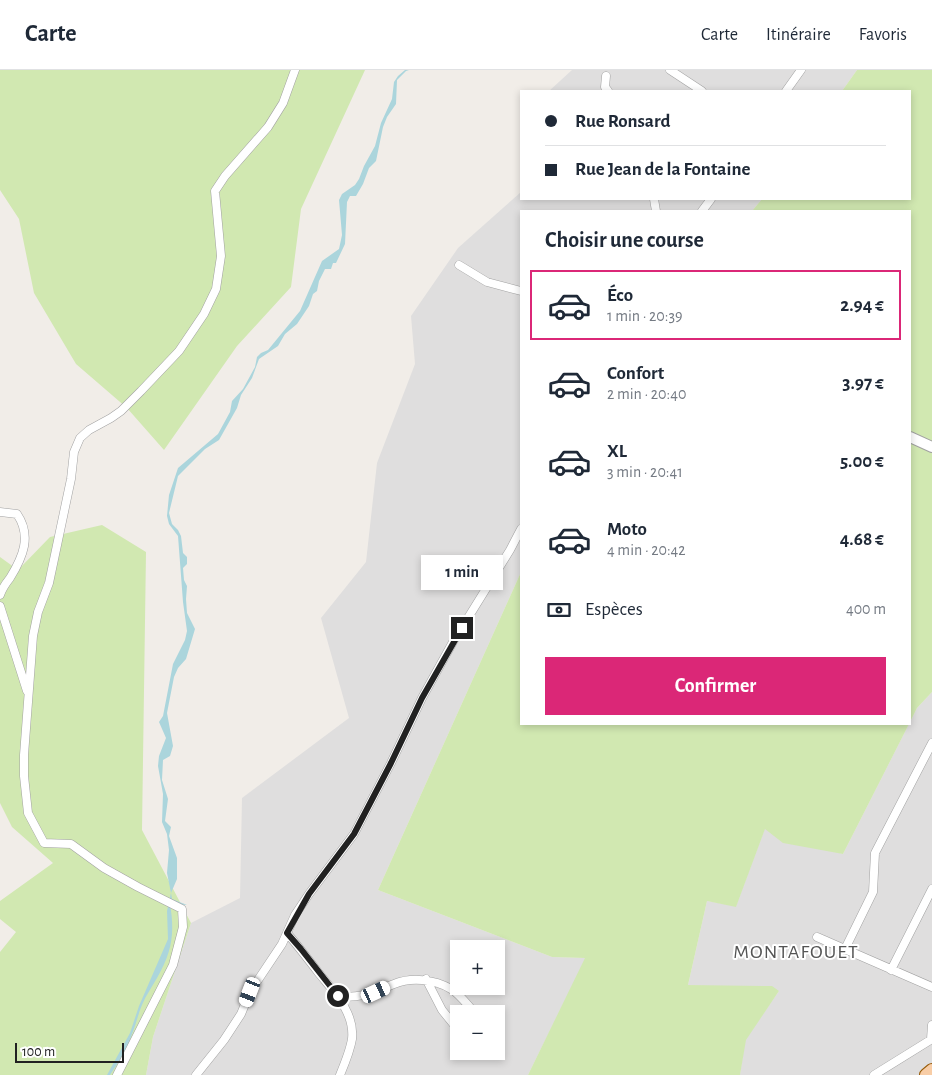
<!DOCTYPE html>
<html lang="fr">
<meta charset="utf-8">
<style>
:root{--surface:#fff;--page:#f6f6f7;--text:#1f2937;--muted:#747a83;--line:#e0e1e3;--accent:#db2777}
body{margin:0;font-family:"Alegreya Sans",sans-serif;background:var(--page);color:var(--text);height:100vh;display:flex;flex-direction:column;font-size:19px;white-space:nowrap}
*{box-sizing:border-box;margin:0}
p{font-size:16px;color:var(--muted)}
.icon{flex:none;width:28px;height:28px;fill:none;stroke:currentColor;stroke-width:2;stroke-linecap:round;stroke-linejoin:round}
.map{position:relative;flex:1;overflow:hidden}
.drawer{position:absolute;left:520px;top:140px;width:391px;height:515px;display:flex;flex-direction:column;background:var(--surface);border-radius:0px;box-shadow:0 2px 8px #0003}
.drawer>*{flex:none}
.hud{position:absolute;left:520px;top:20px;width:391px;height:110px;border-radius:0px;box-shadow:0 2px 8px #0003;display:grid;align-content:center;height:110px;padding:0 25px;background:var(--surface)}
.controls{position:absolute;left:450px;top:870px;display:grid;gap:10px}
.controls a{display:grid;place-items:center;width:55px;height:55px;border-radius:0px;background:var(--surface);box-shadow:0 2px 8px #0003;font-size:25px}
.scale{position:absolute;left:15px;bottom:12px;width:109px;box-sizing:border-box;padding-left:5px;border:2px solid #212121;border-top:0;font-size:14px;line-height:18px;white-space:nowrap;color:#212121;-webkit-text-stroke:4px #fff;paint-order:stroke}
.end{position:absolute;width:22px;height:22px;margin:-11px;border:6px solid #212121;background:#fff;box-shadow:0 0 0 2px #fff}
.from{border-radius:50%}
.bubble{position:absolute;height:35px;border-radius:0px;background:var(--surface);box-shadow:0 2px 8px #0003;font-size:16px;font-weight:600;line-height:35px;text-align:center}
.car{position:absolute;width:15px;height:30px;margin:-15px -8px;border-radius:6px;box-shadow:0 0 4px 1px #0007;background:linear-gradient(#fff 24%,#345 0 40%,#fff 0 76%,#345 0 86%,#fff 0)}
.hud b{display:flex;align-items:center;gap:18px;height:48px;font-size:19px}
.hud b+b{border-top:1px solid var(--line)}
.hud i{width:12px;height:12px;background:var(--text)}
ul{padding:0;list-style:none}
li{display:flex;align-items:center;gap:15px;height:70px;margin:0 10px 8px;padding:0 15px;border:2px solid transparent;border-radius:0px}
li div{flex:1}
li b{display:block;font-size:19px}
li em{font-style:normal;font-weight:600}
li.on{border-color:var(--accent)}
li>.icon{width:45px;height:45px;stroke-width:1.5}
h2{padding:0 25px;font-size:22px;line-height:60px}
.pay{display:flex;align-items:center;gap:12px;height:55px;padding:0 25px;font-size:19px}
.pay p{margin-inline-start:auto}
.cta{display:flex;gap:10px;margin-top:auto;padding:10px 25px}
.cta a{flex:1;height:58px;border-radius:0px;background:var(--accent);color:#fff;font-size:20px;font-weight:600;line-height:58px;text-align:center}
header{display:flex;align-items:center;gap:30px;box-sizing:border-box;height:70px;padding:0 25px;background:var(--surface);border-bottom:1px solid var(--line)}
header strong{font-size:24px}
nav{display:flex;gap:28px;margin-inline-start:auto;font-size:18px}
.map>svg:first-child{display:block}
.residential{fill:#dfdede;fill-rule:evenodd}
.grass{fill:#d1e8b1}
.water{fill:#abd5dc}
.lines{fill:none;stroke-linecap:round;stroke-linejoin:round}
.minor-casing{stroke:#a2a2a2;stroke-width:9}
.tertiary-casing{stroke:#a2a2a2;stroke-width:12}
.primary-casing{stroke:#975b08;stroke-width:14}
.minor{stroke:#fff;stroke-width:8}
.tertiary{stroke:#fff;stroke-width:10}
.primary{stroke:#f8cda6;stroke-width:12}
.route{stroke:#212121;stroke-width:6}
.labels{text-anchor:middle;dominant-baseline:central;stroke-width:4;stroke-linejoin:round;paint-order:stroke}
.neighbourhood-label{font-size:20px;letter-spacing:1px;fill:#545454;stroke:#fff}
</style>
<header>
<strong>Carte</strong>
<nav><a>Carte</a><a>Itinéraire</a><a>Favoris</a></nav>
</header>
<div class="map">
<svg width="932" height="1005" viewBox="0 0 932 1005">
<rect width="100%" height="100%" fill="#f1ede8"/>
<path class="residential" d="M572,0H857L842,21H549Z
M521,122V129H762L752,141H521V502L378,820L552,887L586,888L528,1005H146L153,967L191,853L240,828L242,728L349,648L321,548L366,492L377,393L415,294L411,246L458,178ZM459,879H496V916H459ZM459,944H496V981H459Z
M932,622V1005H740L745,970L779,921L688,915L707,831L736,836L765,758L843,784L917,638Z"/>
<path class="grass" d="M0,0H365L301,139L291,217L237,276L164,380L127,338L76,294L34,223L19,149L0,120Z
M857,0H932V622L917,638L910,652V141H752L762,129H910V21H842Z
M102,455L146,482L142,760L191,853L153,967L146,1005H0V882L16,862L0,849V831L53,793L12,757L0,733V487L18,500L50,467Z
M521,502V654H909L843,784L783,773L765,759L736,837L707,831L688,915L772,916L779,921L746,970L740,1005H528L585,888L552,887L378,820Z"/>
<path class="water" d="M405,0H409L406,1L397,10L396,34L387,47L383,57L376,91L369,98L363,114L356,126H350L347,132L345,174L336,193H333L331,199H325L319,211L317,221L313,224L309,236L297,254L285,264L278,276L259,289L252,308L241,325L237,338L219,370L205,379L178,406L169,443L172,454L178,460L181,466L183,483L187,487V494L183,498L184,510L187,516L186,529L187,543L195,559L186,589L178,598L174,607L167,643L173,676L170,686L163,690L162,710L168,729L165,751L171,757L169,766L177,788V809L171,823L172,829L187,835L170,834C175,863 172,882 157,908C152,917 146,925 142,935C138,944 136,955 132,964C127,979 119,992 110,1005H107L130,963L139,936L168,869L167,841L171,823L167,803L169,780L167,764L162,752L163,724L158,696L159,686L166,668L159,652L163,646L173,594L185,570L187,561L183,532L178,466L169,454L167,446L169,425L178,398L218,364L230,342L232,331L243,319L255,297L257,287L261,283L268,280L300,241L322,191L339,179L342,165L339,130L342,124L355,115L359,109L364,96L375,76L381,53L392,29L394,12L398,6Z"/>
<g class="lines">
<defs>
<path id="minor" d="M670,0L702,21
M606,6L605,17L608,21
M786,21L801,0
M654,129L656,141
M702,141L711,129
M459,195L487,212L521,221
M0,442L17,444C32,466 23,487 10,508C6,513 2,519 0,525
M0,536L27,621
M287,863C298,876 308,889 318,902C333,921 355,942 352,969C350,981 345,993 340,1005
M817,867L932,917
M845,879L873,822L875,783L932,673
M891,900L932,819
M426,909L442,940L459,961
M338,926C361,929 373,922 394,914C411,907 434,909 451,919C460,924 468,936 476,944
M931,969L932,955
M117,1005L173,895L183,857L182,839L138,817L104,798L71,774L44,773L28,743L24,706V685L33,566L38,542L49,513L71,409L74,382L80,368L89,360L111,348L121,341L141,321L179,281L204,244L216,219L221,186L215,121L225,106L268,57L283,33L295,0
M196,1005L224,970L241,944L250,922L282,874L295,845L309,824L354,764L391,693L422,628L453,572L510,480L521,459
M874,1005L932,969"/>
<path id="tertiary" d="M910,367L932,377"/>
<path id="primary" d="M926,1005L932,1000"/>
</defs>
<use href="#minor" class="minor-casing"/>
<use href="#tertiary" class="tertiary-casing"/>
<use href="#primary" class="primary-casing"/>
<use href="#minor" class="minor"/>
<use href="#tertiary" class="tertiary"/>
<use href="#primary" class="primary"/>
</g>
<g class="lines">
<path class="route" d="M338,926L301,879L287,863L309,824L354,764L391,693L422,628L462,558"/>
</g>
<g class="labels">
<g class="neighbourhood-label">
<text x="796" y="882">MONTAFOUET</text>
</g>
</g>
</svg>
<div class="controls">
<a>+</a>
<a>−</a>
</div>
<div class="scale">100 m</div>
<i class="end from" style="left:338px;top:926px"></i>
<i class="end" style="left:462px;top:558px"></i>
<div class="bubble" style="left:421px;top:485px;width:82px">1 min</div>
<i class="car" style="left:250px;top:922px;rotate:201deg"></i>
<i class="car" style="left:376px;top:922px;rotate:65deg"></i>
<div class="hud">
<b><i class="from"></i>Rue Ronsard</b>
<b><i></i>Rue Jean de la Fontaine</b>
</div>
<section class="drawer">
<h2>Choisir une course</h2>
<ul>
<li class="on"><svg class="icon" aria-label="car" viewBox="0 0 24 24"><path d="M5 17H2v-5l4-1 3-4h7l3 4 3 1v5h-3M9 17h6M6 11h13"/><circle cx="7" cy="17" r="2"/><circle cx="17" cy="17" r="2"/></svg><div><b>Éco</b><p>1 min · 20:39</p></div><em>2.94 €</em></li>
<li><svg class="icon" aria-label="car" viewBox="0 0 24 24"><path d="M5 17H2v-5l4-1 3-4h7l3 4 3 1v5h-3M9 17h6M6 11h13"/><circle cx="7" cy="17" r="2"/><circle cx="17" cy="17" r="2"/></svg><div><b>Confort</b><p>2 min · 20:40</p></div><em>3.97 €</em></li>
<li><svg class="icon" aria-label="car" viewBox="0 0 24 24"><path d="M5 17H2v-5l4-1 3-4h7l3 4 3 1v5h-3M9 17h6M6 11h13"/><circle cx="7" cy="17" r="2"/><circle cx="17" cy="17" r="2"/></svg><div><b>XL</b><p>3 min · 20:41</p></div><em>5.00 €</em></li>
<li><svg class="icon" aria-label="car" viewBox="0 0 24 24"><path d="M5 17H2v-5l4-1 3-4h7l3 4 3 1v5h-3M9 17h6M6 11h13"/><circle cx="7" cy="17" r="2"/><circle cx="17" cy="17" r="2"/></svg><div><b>Moto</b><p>4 min · 20:42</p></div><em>4.68 €</em></li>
</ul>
<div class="pay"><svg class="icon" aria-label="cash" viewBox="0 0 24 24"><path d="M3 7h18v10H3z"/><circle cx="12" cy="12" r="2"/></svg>Espèces<p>400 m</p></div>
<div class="cta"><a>Confirmer</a></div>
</section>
</div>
